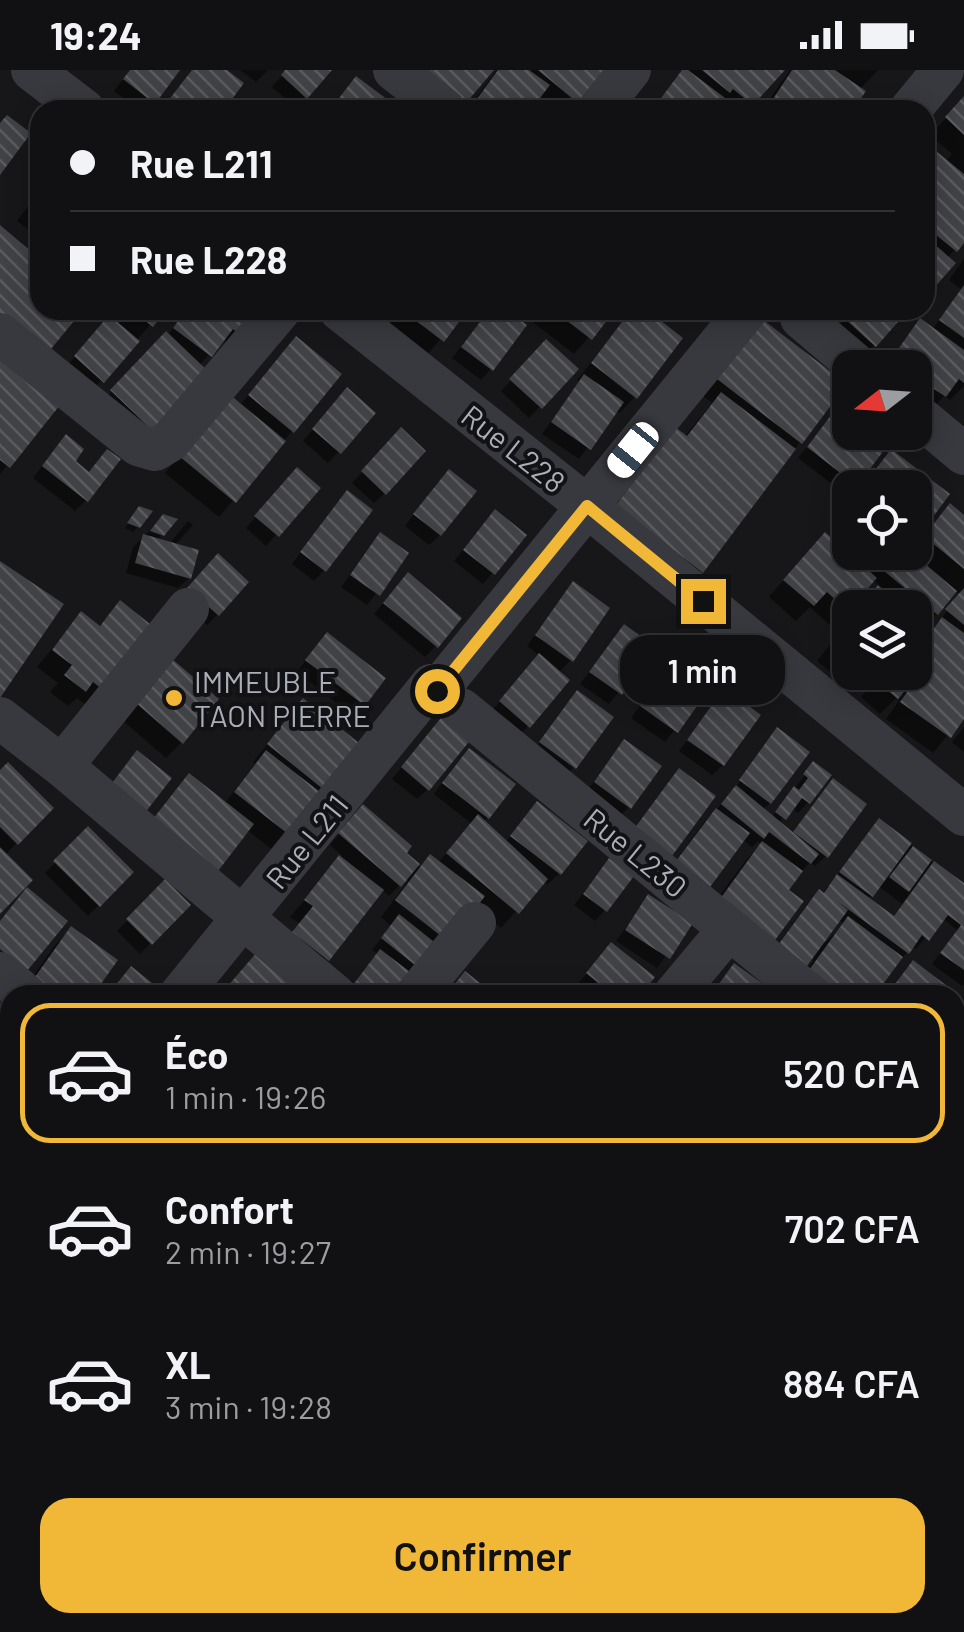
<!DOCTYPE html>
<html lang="fr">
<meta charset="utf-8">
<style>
:root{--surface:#111113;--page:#1a1a1c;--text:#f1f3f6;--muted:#9c9da0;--line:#303133;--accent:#f1b838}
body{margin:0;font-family:Barlow,sans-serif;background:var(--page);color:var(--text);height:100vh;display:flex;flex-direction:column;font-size:38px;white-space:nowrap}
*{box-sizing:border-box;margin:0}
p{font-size:32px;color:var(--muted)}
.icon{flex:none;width:55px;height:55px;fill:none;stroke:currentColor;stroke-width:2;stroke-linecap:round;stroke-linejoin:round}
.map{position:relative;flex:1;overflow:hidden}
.sheet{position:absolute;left:0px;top:915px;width:965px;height:648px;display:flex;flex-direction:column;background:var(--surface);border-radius:30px 30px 0 0;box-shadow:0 5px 25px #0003,0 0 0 2px var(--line)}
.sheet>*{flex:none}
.banner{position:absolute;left:30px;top:30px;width:905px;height:220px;border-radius:30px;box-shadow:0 5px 25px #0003,0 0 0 2px var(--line);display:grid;align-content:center;height:220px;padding:0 40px;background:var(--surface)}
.needle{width:65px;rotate:253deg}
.buttons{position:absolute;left:832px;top:280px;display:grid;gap:20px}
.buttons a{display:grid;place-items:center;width:100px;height:100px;border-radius:20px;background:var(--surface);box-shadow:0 5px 25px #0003,0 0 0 2px var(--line);font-size:50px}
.end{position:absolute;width:45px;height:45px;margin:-22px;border:12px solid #f1b838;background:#111;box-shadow:0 0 0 5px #111}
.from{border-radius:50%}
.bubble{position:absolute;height:70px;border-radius:30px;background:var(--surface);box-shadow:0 5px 25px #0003,0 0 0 2px var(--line);font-size:32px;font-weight:600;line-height:70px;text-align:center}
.car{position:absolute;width:30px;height:60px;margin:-30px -15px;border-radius:12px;box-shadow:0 0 8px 2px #0007;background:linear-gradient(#fff 24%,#345 0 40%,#fff 0 76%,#345 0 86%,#fff 0)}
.banner b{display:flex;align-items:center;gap:35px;height:95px;font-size:38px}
.banner b+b{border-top:2px solid var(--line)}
.banner i{width:25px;height:25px;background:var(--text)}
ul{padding:18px 0 0;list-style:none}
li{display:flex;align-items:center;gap:30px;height:140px;margin:0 20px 15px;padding:0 20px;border:5px solid transparent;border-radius:30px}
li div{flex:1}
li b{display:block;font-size:38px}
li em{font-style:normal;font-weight:600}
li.on{border-color:var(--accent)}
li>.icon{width:90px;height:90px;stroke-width:1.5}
.button{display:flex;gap:20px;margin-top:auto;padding:20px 40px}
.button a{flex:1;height:115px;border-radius:30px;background:var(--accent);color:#111;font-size:40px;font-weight:600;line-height:115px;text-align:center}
.status{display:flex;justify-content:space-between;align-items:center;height:70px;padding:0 50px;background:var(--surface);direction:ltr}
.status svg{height:28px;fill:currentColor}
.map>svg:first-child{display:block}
.shadow{fill:#0007;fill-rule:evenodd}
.building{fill:url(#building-back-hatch)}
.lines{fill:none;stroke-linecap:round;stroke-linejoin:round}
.minor{stroke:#38393e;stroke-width:42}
.route{stroke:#f1b838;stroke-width:12}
.poi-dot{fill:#f1b838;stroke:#121214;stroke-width:4}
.labels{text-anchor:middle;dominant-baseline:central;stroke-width:8;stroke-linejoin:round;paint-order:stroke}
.street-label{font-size:30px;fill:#aaaeb9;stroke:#121214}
.poi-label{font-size:30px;fill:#aaaeb9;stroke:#121214;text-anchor:start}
</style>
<div class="status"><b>19:24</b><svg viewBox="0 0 49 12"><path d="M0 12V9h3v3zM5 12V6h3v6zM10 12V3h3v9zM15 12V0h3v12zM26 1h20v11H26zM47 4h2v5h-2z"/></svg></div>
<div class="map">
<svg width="964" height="1562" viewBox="0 0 964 1562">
<defs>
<pattern id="building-back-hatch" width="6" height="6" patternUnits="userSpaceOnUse" patternTransform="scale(2.5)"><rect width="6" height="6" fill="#414246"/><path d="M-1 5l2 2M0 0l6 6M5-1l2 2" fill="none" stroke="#5a5b5f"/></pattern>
</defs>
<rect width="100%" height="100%" fill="#171719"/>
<path class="shadow" d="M130,0H177L145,40H139L114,21Z
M240,0H268L256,12Z
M287,0H329L295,37L272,17Z
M497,0H613L580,40H467Z
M682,0H781L744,40H645L651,34L654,37Z
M790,0H878L860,19L850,40H762Z
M964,29V169L947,188L925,224V76L945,92L952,84L930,65Z
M40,120V168L17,151Z
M964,189V316L950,330L944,326L929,342L915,333V298H883L920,251L932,260L962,220L949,210Z
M97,240H163L92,321L65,298L108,249Z
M187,240H254L227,273L222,269L199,296L138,378L96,337L167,266Z
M399,240H465L426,286L387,256Z
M490,240H502L491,299L481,310L452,288Z
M538,240H612L574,284L530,250Z
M633,240H643L635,327L619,343L616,340L579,389L542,364L579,312L577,310Z
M853,240H910L901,250L899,248L864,286L835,260Z
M746,269L800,372L701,501L680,522L597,458L654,381L684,367L712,333L703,326Z
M296,270L292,361L219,447L165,403L213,344L239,336Z
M546,273L575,299L529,348L501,321Z
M0,289L57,335L0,404Z
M337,331L373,343L328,393L303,371Z
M850,342L855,414L845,424L798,388L831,346Z
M390,371L385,423L374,433L352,413Z
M56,378L86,430L75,441L33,408Z
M286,411L317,418L266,476L246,458Z
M438,412L440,465L429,475L405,456Z
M850,432V453L840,445Z
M337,434L324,500L314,511L292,494Z
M950,437L964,446V645L933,683L886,649L903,625L901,623L880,644L861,627L870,617L853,602H915V582L960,524L955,520L915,569V538H860L880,516L872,509L830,555L810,537L796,551L769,527L809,481L861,498L874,482H915V476Z
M135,444L138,457L133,462L125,458Z
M188,451L193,455L175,475L189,508L178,518L126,503L133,477L159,452L162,465L157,470L169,474Z
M485,453L524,465L483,514L454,491Z
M380,465L406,483L367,535L341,517Z
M208,497L217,545L207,555L179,530Z
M397,516L436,576L425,587L374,544Z
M563,525L571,590L558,603L528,656L518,666L490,643L540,586L527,576Z
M120,534L93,640L77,628L68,636L50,622L58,613L37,597L81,544L98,557Z
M850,550V600L843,594L833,604L817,591Z
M624,557L655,596L644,607L636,601L609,634L580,614Z
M316,576L383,609L352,645L297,602Z
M679,585L713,610L665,672L631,648Z
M165,586L182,672L166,688L114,643Z
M724,622L723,695L712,705L679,681Z
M577,623L574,697L563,708L531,684Z
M303,631L365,681L283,788L247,760L135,772L189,707L224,734L255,694L253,692Z
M438,652L428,719L417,729L392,709Z
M964,657V682L952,672Z
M767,671L770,733L762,740L771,748L814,694L808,732L798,743L791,738L778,754L791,765L823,722L826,786L815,796L810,792L786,820L705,846L746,790L762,775L758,771L752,777L742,769L667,803L705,751L732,723Z
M625,672L629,737L618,748L585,723Z
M459,691L488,747L483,752L506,772L527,745L584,771L559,804L548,814L543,811L501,858L475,836L402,925H346L379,885L372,880L391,856L381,847L408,811L406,809L389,826L381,819L311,905L278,880L299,853L290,847L342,786L330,775L353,748L420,798L438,793L472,754L434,724Z
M0,704L51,738L5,785L0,840Z
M879,751L964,816V914L962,916L932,894L957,860L942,848L916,879L912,876L872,925H805L794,917L814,890L779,873L808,833L819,822L822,824ZM878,816L902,834L892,848L867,830ZM838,849L844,854L825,873L822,871Z
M88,760L130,802L88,846L45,803Z
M599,802L605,840L595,851L574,835Z
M165,813L187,835L140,884L117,861Z
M648,827L689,854L657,898L616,871Z
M71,859L90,925H20L55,875Z
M601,886L638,925H589L577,915Z
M10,1050V1066L2,1060Z
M955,1070L964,1076V1127L955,1138Z
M964,1159V1178L955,1186V1167Z
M10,1185V1319L0,1330V1197Z
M958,1192L964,1197V1284L955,1293Z
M10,1373V1431L0,1424V1386Z
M964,1440V1459L955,1450Z
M105,1552L149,1562H96Z
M182,1552H332L324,1562H174Z
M353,1552H436L429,1562H352L348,1559Z
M502,1552H566V1562H490Z
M618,1552H703L695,1562H611Z
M785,1552H841L833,1562H797Z"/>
<path class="building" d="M130,0H180L155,34L123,9Z
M192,0H227L244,13L224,40H170L164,36Z
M285,0H332L307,29L281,5Z
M428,0H494L466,33Z
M498,0H529L550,15L540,28L557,40H469Z
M538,0H617L585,39Z
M682,0H688L737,37L734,40H676L661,28Z
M702,0H785L753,35L733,19L730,23Z
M792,0H835L866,21L853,40H789L773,29Z
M356,6L388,30L381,40H330Z
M964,26V65L945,47Z
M7,45L31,63L0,105V53Z
M925,72L964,104V173L957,182L925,156Z
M0,155L40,189V240H83L46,285L0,246Z
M925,166L956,193L925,228Z
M964,215V268L939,250Z
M132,240H166L153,257Z
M186,240H257L239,264L233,259L212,287L173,258Z
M402,240H468L444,272Z
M489,240H507L527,255L493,301L461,277Z
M553,240H615L592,270Z
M631,240H647L683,268L637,329L591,293Z
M851,240H899L904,245L876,277L844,248Z
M109,245L140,271L104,313L74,286Z
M920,248L964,280V313L959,309L946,327L931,317L924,328L915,321V298H885Z
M762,249L847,314L802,374L717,309Z
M166,261L212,305L156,364L110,320Z
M296,266L342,304L294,363L248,325Z
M546,269L579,299L542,339L509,309Z
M0,285L60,335L10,398L0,390Z
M584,304L624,332L591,380L551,352Z
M347,317L376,343L341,384L312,359Z
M721,322L796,379L703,503L616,435L675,357L687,366Z
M229,324L286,371L236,433L179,386Z
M841,332L850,339V362H881L891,371L857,416L807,377Z
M401,357L426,381L386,425L361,401Z
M66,364L84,379L76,391L89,402L107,379L121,389L88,432L42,396Z
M891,379L950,424L915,471V418H862Z
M297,397L321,418L279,467L254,446Z
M449,399L477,421L441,466L413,444Z
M347,420L373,440L326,502L300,482Z
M950,433L964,445V499L924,466Z
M139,436L153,441L140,458L127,453Z
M495,439L527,465L495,505L463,480Z
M163,444L178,449L164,466L150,461Z
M380,462L409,483L380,526L350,505Z
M825,462L877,508L848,541L827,522L814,536L783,510Z
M143,464L199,480L191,509L135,493Z
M873,482H911L957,521L938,545L868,488Z
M218,483L249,512L219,546L187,518Z
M0,491L64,534L0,628Z
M408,502L462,548L438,578L383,533Z
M573,511L610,538L573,592L535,565Z
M878,515L906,538H860Z
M964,518V555L945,539Z
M120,530L155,558L111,626L93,612L86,622L64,605L72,595L52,580L81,541L100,556Z
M942,547L964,563V649L951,668L900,632L921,602L915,598V585Z
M850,550V589L831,573Z
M624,554L646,570L650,563L671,578L656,598L646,590L622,625L589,602Z
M327,562L386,608L365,636L305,590Z
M678,582L716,609L678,663L640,636Z
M165,583L219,629L183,674L128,626Z
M539,583L570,610L530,658L499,631Z
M881,602H915L918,605L898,629L875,610Z
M724,618L761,645L724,696L687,670Z
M577,620L614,647L576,699L539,672Z
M303,628L369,681L333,727L267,674Z
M449,638L477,662L429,721L401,697Z
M777,657L810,682L771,734L739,710Z
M624,669L662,696L631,739L594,712Z
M469,678L516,714L489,749L442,713Z
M137,680L172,708L141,748L106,721Z
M266,680L333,732L301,774L234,722Z
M813,691L832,705L810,734L802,728L786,750L775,742L794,716L799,720L808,708L803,704Z
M8,692L54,738L18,775L0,757V700Z
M679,698L716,726L672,786L634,759Z
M189,703L254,754L215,805L149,754Z
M833,708L867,734L828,788L793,762Z
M736,715L819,784L811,794L769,762L764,769L721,734Z
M537,731L588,771L561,805L510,766Z
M363,734L412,776L407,783L420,794L401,817L338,763Z
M716,738L750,763L710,817L676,791Z
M478,744L548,809L519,844L446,783Z
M879,748L912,773L873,827L839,802Z
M88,756L134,802L100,837L53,791Z
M762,771L803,801L789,820L804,831L775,870L720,829Z
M913,776L932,790L909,822L889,807Z
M0,777L33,810L0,844Z
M430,784L485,826L450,873L395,830Z
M339,785L384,820L329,891L292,862L313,836L304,830Z
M609,788L634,806L607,842L583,824Z
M934,791L964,813V900L940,883L961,855L948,845L929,871L922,865L909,884L837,831L848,840L807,896L778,875L819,819L824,823L837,804L894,846Z
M165,809L191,835L152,875L126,849Z
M27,817L68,851L27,901L0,879V851Z
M648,824L693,853L670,889L625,860Z
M399,844L443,879L425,903L381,868Z
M848,846L903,887L875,925H843L809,900Z
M71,856L118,890L93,925H45L30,914Z
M611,872L655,907L641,925H613L586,903Z
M380,879L418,908L405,925H365L353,915Z
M257,882L305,925H220Z
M913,890L951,919L947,925H887Z
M734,893L778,925H711Z
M131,896L167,925H108Z
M465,901L495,925H446Z
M958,929L964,933V991L955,1003V934Z
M5,953L10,957V1021L5,1028L0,1024V959Z
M0,1065L10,1074V1119L0,1131Z
M955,1067L964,1073L962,1134L955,1129Z
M10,1184V1264L0,1255V1196Z
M957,1189L964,1194V1284L955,1277Z
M0,1268L10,1275V1323L7,1327L0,1322Z
M955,1342L964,1348V1410L955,1422Z
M955,1460L964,1467V1501L955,1511Z
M103,1552H162L153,1562H113Z
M181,1552H235L246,1562H173Z
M258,1552H336L327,1562H268Z
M363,1552H408L420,1562H375Z
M518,1552H569L574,1557L570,1562H528Z
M618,1552H675L687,1562H610Z"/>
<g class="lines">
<path class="minor" d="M32,0L84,40
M394,0L445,40
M598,40L630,0
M910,40L943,0
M340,240L587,436L964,745
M801,248L860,298
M0,264L138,375L155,380L170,371L280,240
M915,343L964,384
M437,621L747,240
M461,639L810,925
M0,648L62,696L335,925
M62,696L188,539
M0,903L26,925
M180,925L431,615
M416,925L475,853
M674,925L729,859
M955,1044L964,1052
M0,1143L10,1131
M955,1301L964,1308
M0,1527L10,1515
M49,1552L60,1562
M935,1552L947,1562
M447,1562L455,1552
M708,1562L716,1552"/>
</g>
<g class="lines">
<path class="route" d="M437,621L587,436L703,531"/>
</g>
<circle class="poi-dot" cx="174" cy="628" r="10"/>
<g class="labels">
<g class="street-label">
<text transform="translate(514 378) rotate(38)">Rue L228</text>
<text transform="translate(306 771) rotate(-51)">Rue L211</text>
<text transform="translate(636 782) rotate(39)">Rue L230</text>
</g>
<g class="poi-label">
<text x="194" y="611">IMMEUBLE<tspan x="194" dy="34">TAON PIERRE</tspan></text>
</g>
</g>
</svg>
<div class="buttons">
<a><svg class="needle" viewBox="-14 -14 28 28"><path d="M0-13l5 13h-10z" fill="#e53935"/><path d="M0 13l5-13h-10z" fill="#9c9da0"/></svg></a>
<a><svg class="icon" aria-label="locate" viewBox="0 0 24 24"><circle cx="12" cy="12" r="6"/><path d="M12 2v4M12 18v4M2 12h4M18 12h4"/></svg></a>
<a><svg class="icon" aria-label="layers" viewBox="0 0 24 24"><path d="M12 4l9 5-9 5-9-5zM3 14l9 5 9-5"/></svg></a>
</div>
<i class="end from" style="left:437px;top:621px"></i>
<i class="end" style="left:703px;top:531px"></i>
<div class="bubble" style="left:620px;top:565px;width:165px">1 min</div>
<i class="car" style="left:633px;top:380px;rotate:219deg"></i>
<div class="banner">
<b><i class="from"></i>Rue L211</b>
<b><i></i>Rue L228</b>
</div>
<section class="sheet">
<ul>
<li class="on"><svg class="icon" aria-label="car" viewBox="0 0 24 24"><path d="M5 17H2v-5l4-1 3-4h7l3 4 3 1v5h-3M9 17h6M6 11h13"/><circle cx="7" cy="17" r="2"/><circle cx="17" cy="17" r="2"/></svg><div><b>Éco</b><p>1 min · 19:26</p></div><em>520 CFA</em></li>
<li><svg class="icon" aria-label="car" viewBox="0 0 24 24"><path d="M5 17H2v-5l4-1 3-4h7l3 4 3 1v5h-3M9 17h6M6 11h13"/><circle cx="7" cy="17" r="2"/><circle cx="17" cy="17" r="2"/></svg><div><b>Confort</b><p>2 min · 19:27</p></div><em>702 CFA</em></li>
<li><svg class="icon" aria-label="car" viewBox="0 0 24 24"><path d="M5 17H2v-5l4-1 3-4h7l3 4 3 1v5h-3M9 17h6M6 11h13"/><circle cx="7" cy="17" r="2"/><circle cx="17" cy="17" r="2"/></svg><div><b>XL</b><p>3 min · 19:28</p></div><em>884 CFA</em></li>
</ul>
<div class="button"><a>Confirmer</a></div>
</section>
</div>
